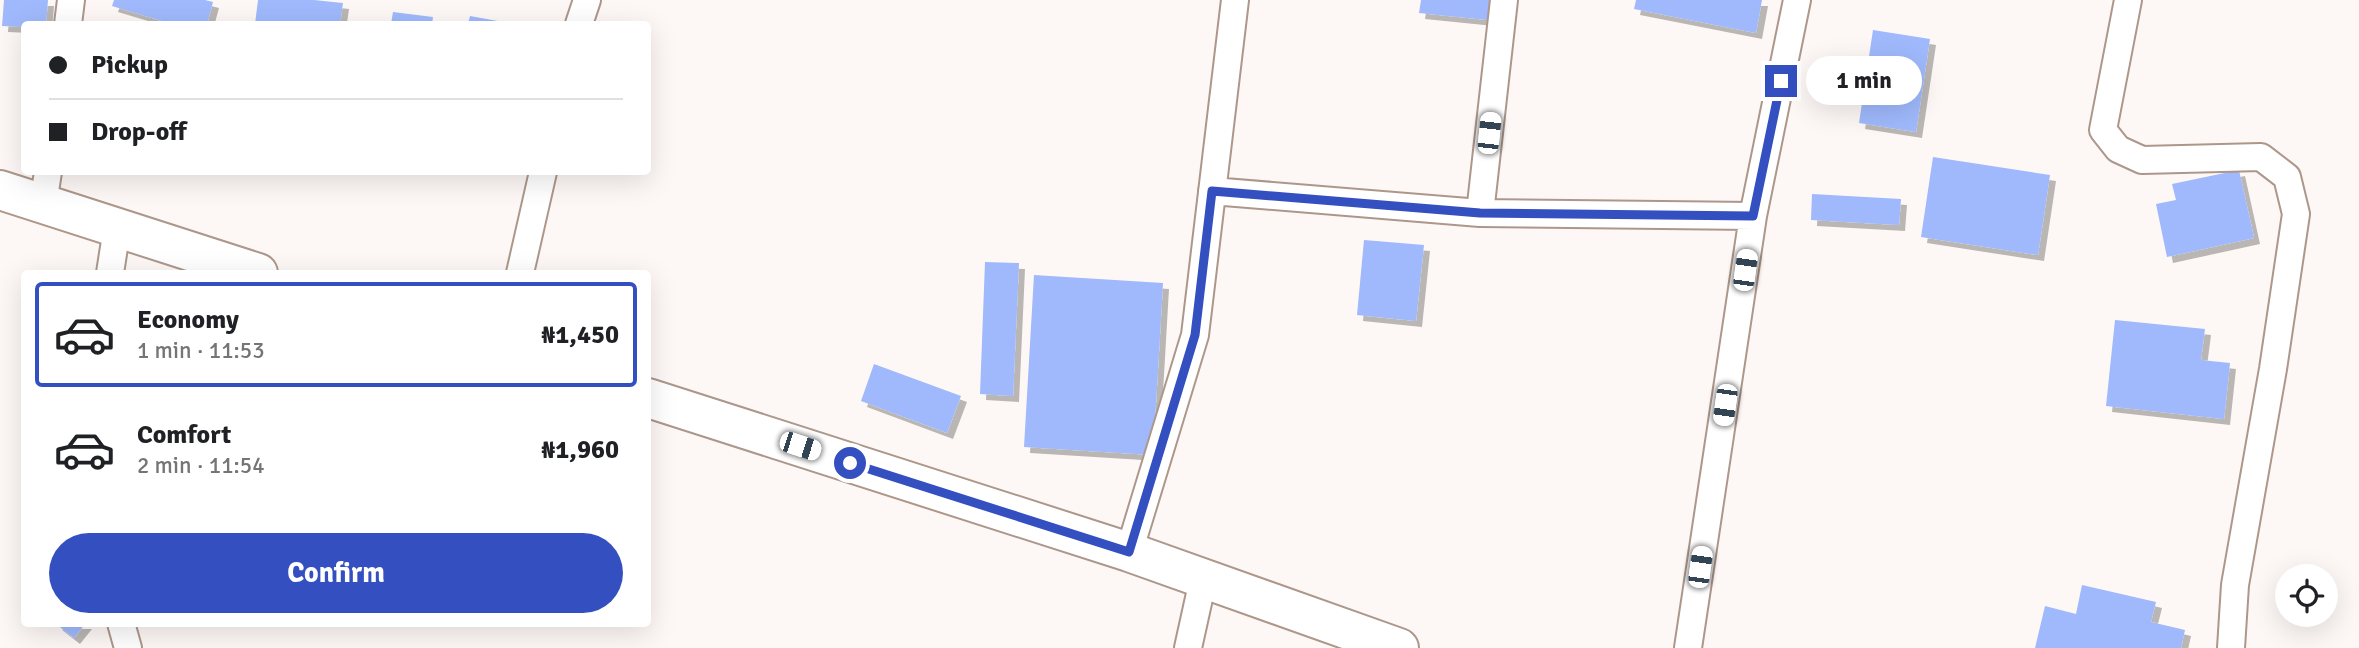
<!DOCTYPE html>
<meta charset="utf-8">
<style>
:root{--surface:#fff;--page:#f2f2f2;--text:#202124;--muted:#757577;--line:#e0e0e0;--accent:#334fc0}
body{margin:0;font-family:Signika,sans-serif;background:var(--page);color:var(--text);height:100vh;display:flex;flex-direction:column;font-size:26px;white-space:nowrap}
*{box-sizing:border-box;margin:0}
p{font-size:23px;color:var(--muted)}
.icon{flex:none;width:38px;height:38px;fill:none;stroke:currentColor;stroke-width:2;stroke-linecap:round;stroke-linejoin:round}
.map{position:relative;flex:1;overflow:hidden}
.side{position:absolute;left:21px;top:270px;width:630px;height:357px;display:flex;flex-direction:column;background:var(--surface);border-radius:7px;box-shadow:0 7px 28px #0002}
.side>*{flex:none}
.banner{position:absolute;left:21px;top:21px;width:630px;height:154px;border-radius:7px;box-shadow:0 7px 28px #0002;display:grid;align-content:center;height:154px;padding:0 28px;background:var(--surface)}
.tools{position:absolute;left:2275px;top:564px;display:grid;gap:14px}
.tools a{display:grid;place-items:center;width:63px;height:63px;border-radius:50%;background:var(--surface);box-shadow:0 7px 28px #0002;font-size:35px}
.end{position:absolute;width:32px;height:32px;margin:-16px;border:9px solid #334fc0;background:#fff;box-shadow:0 0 0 4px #fff}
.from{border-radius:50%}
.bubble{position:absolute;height:49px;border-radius:24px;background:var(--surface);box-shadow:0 7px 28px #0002;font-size:23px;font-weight:700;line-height:49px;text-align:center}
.car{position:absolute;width:21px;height:42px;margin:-21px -10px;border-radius:9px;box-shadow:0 0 5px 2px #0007;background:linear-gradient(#fff 24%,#345 0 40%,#fff 0 76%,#345 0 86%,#fff 0)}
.banner b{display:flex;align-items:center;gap:24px;height:66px;font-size:26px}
.banner b+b{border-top:2px solid var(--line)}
.banner i{width:18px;height:18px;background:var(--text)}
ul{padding:12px 0 0;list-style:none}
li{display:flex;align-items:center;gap:21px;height:105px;margin:0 14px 10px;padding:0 14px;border:4px solid transparent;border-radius:7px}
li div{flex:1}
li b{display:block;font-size:26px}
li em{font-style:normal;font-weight:700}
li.on{border-color:var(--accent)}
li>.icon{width:63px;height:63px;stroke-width:1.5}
.action{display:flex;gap:14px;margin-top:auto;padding:14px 28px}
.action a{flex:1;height:80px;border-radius:42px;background:var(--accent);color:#fff;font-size:28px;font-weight:700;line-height:80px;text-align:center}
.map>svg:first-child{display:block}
.building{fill:#9fb9fc;filter:url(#shadow)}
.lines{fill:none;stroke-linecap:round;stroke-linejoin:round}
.street-casing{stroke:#ad978b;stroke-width:30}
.secondary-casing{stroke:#ad978b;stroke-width:42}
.street{stroke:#fff;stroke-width:26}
.secondary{stroke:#fff;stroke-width:38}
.route{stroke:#334fc0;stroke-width:9}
</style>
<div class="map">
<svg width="2359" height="648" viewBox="0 0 2359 648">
<defs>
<filter id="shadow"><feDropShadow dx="6" dy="6" stdDeviation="0" flood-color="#0004"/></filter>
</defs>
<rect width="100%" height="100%" fill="#fdf8f5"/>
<path class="building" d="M4,0H48L46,24H24V27L2,26Z
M114,0H205L213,2L207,24H172L112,6Z
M258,0H314L343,3L340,24H255Z
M1421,0H1490L1488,20L1419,13Z
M1636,0H1762L1756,33L1634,9Z
M393,12L433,17L432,24H391Z
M470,16L509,23V24H468Z
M1873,30L1930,39L1916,132L1859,123Z
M1933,157L2050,175L2038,255L1921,237Z
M2239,170L2254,238L2167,257L2156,204L2176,200L2172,184Z
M1812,194L1901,199L1899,225L1811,220Z
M1364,240L1424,245L1416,321L1357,315Z
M985,262L1019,263L1013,396L980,394Z
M1034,275L1163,283L1153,455L1024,447Z
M2115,320L2205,329L2201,360L2230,363L2224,419L2106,406Z
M874,364L961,396L947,433L861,401Z
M2082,585L2156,602L2151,622L2185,630L2181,648H2035L2045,606L2076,614Z
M58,623H86L74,638L56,624Z"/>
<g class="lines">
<defs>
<path id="street" d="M2128,0L2103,130L2118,149L2142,160L2261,157L2287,177L2296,214L2273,369L2235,585L2231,648
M68,24L71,0
M579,24L587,0
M1212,191L1480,213L1753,216
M43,204L48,172
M1480,213L1504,0
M110,273L117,228
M520,273L543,172
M1129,552L1195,335L1235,0
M121,623L128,648
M1188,648L1203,580
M1688,648L1753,216L1797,0"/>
<path id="secondary" d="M0,190L258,273
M648,398L1129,552L1399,648"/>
</defs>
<use href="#street" class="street-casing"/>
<use href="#secondary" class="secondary-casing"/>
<use href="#street" class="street"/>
<use href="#secondary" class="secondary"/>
</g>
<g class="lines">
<path class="route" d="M850,463L1129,552L1195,335L1212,191L1480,213L1753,216L1781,81"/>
</g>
</svg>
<div class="tools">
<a><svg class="icon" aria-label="locate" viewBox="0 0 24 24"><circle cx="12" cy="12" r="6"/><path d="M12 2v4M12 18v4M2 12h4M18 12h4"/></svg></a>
</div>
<i class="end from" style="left:850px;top:463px"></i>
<i class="end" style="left:1781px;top:81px"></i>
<div class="bubble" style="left:1806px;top:56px;width:116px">1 min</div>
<i class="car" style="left:1489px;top:133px;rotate:6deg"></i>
<i class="car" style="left:1745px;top:270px;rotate:8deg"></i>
<i class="car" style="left:1725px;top:405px;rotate:188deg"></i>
<i class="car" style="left:800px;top:446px;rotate:108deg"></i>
<i class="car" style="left:1700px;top:567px;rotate:8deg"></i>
<div class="banner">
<b><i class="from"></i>Pickup</b>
<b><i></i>Drop-off</b>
</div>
<section class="side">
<ul>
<li class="on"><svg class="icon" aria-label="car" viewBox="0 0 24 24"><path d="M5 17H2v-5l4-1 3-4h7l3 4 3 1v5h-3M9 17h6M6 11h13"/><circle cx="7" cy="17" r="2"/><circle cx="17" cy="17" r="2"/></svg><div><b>Economy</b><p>1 min · 11:53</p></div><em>₦1,450</em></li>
<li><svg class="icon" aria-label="car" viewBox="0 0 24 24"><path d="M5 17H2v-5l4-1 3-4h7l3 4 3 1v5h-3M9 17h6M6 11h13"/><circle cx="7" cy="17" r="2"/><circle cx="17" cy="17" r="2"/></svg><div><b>Comfort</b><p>2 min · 11:54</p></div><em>₦1,960</em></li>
</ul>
<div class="action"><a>Confirm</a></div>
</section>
</div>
